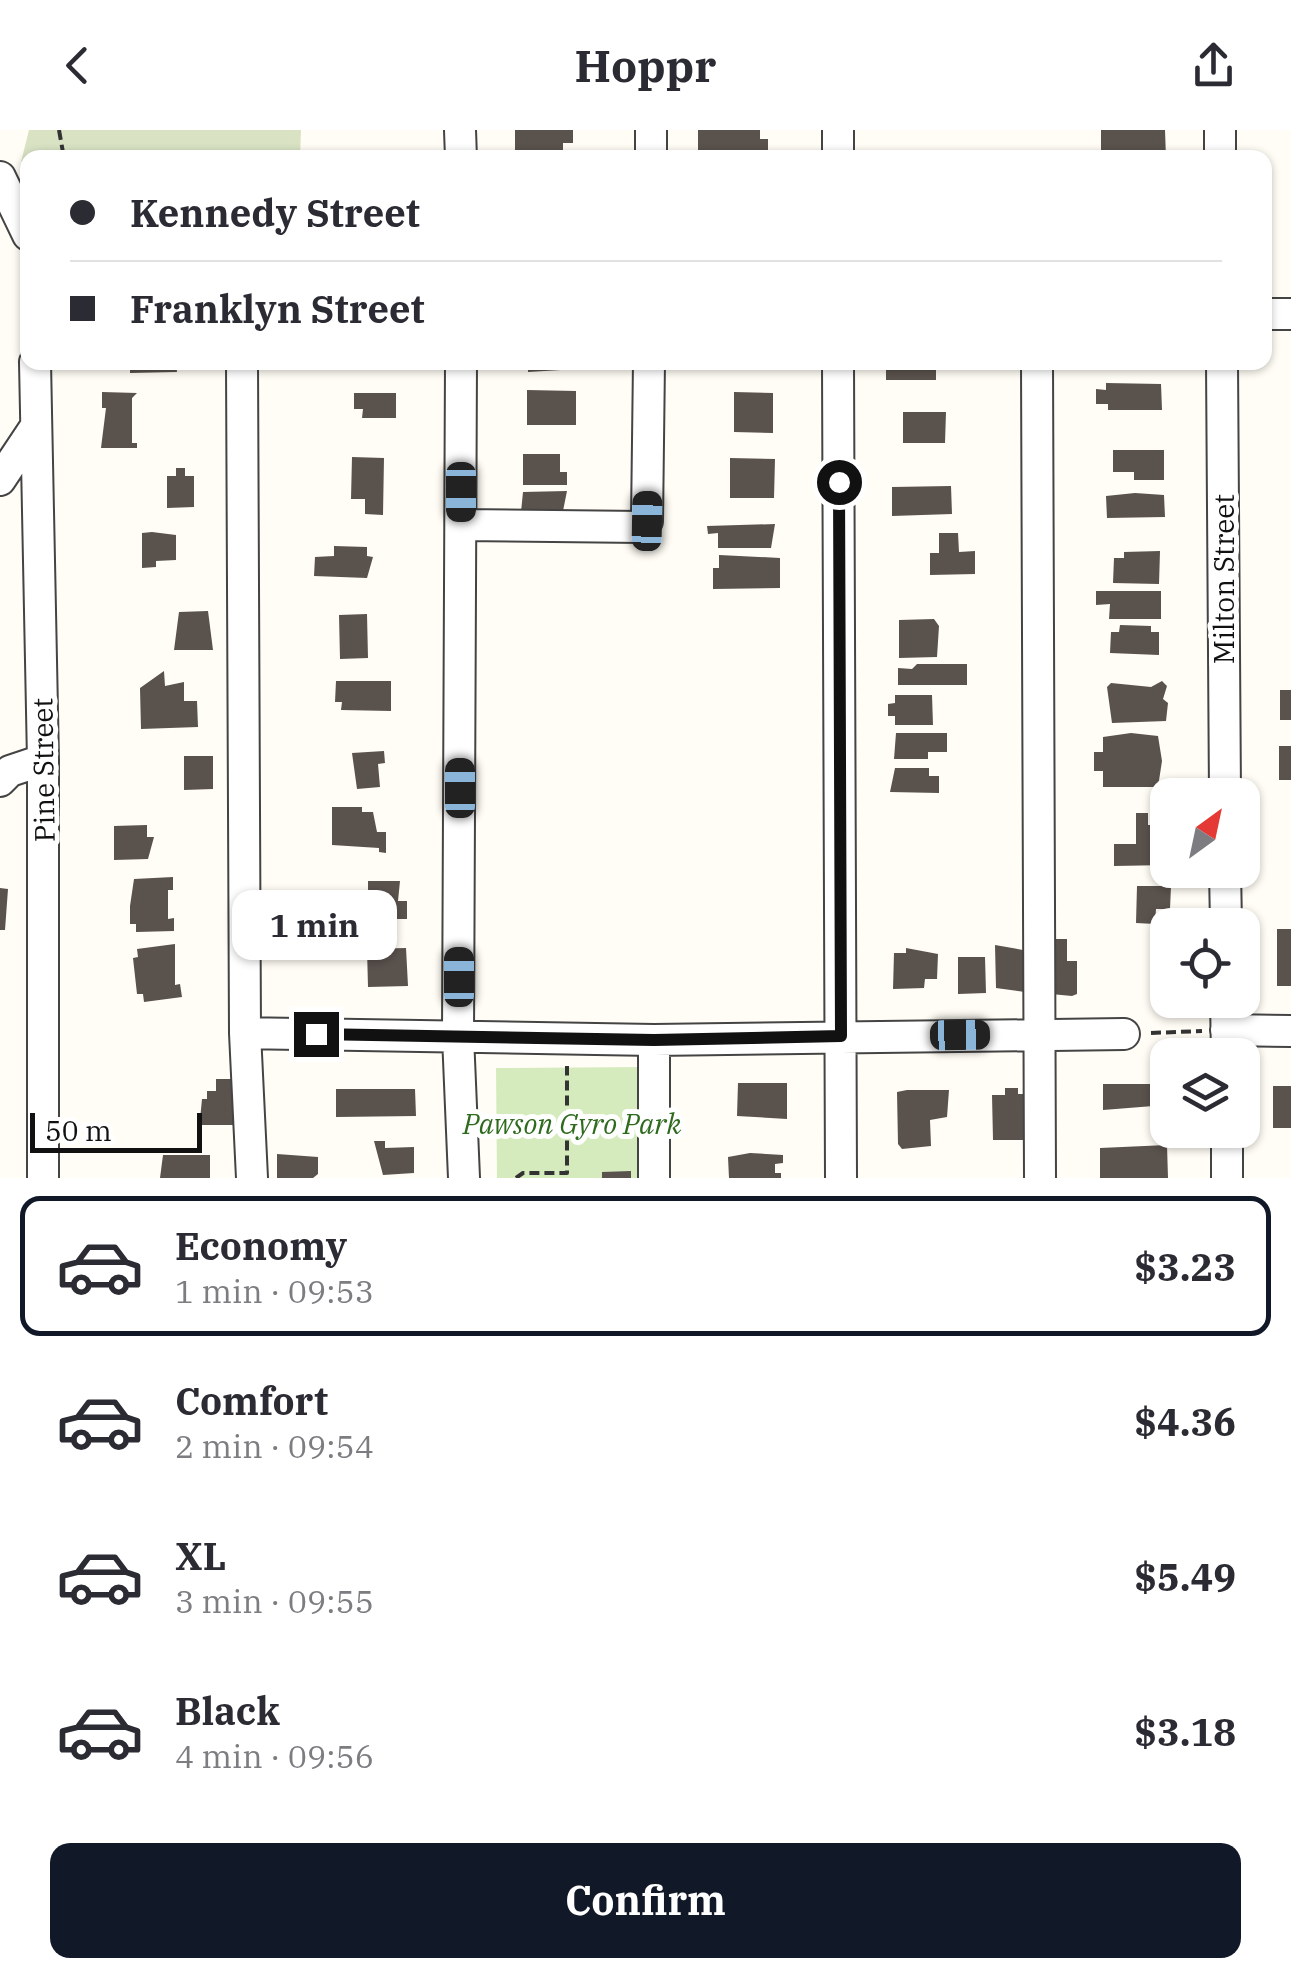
<!DOCTYPE html>
<meta charset="utf-8">
<style>
:root{--surface:#fff;--page:#f2f2f3;--text:#2b2b33;--muted:#7c7c81;--line:#e1e1e2;--accent:#111827}
body{margin:0;font-family:"IBM Plex Serif",serif;background:var(--page);color:var(--text);height:100vh;display:flex;flex-direction:column;font-size:38px;white-space:nowrap}
*{box-sizing:border-box;margin:0}
p{font-size:32px;color:var(--muted)}
.icon{flex:none;width:55px;height:55px;fill:none;stroke:currentColor;stroke-width:2;stroke-linecap:round;stroke-linejoin:round}
.map{position:relative;height:1048px;overflow:hidden}
.details{display:flex;flex-direction:column;background:var(--surface);flex:1}
.details>*{flex:none}
.hud{position:absolute;left:20px;top:20px;width:1252px;height:220px;border-radius:20px;box-shadow:0 2px 8px #0004;display:grid;align-content:center;height:220px;padding:0 50px;background:var(--surface)}
.needle{width:65px;rotate:33deg}
.fabs{position:absolute;left:1150px;top:648px;display:grid;gap:20px}
.fabs a{display:grid;place-items:center;width:110px;height:110px;border-radius:20px;background:var(--surface);box-shadow:0 2px 8px #0004;font-size:50px}
.scale{position:absolute;left:30px;bottom:25px;width:172px;box-sizing:border-box;padding-left:10px;border:5px solid #111;border-top:0;font-size:28px;line-height:35px;white-space:nowrap;color:#111;-webkit-text-stroke:8px #fff;paint-order:stroke}
.end{position:absolute;width:45px;height:45px;margin:-22px;border:12px solid #111;background:#fff;box-shadow:0 0 0 5px #fff}
.from{border-radius:50%}
.bubble{position:absolute;height:70px;border-radius:20px;background:var(--surface);box-shadow:0 2px 8px #0004;font-size:32px;font-weight:800;line-height:70px;text-align:center}
.car{position:absolute;width:30px;height:60px;margin:-30px -15px;border-radius:12px;box-shadow:0 0 8px 2px #0007;background:linear-gradient(#222 24%,#8ab4d8 0 40%,#222 0 76%,#8ab4d8 0 86%,#222 0)}
.hud b{display:flex;align-items:center;gap:35px;height:95px;font-size:38px}
.hud b+b{border-top:2px solid var(--line)}
.hud i{width:25px;height:25px;background:var(--text)}
ul{padding:18px 0 0;list-style:none}
li{display:flex;align-items:center;gap:30px;height:140px;margin:0 20px 15px;padding:0 30px;border:5px solid transparent;border-radius:20px}
li div{flex:1}
li b{display:block;font-size:38px}
li em{font-style:normal;font-weight:800}
li.active{border-color:var(--accent)}
li>.icon{width:90px;height:90px;stroke-width:1.5}
.action{display:flex;gap:20px;margin-top:auto;padding:20px 50px}
.action a{flex:1;height:115px;border-radius:20px;background:var(--accent);color:#fff;font-size:40px;font-weight:800;line-height:115px;text-align:center}
header{display:flex;justify-content:space-between;align-items:center;height:130px;padding:0 50px;background:var(--surface);font-size:45px;font-weight:800}
.map>svg:first-child{display:block}
.green{fill:#d5ebbd}
.cemetery{fill:#d9e3c4}
.building{fill:#5a524d}
.lines{fill:none;stroke-linecap:round;stroke-linejoin:round}
.minor-casing{stroke:#444;stroke-width:34}
.path{stroke:#333;stroke-width:4;stroke-dasharray:10 5;stroke-linecap:butt}
.minor{stroke:#fff;stroke-width:30}
.route{stroke:#111;stroke-width:12}
.labels{text-anchor:middle;dominant-baseline:central;stroke-width:10;stroke-linejoin:round;paint-order:stroke}
.street-label{font-size:28px;fill:#111;stroke:#fff}
.park-label{font-size:28px;font-style:italic;fill:#2f6b1f;stroke:#fff}
</style>
<header><svg class="icon" aria-label="back" viewBox="0 0 24 24"><path d="M15 5l-7 7 7 7"/></svg>Hoppr<svg class="icon" aria-label="share" viewBox="0 0 24 24"><path d="M12 15V3M7 8l5-5 5 5M5 13v7h14v-7"/></svg></header>
<div class="map">
<svg width="1291" height="1048" viewBox="0 0 1291 1048">
<rect width="100%" height="100%" fill="#fffdf5"/>
<path class="green" d="M646,937L647,1048H497L496,938Z"/>
<path class="cemetery" d="M29,0H301L300,27L28,28L27,32H21Z"/>
<path class="building" d="M515,0H573V13H563V28H515Z
M698,0H760V9H768V28H698Z
M1101,0H1165L1166,28H1101Z
M130,232H176L177,242L130,243Z
M528,232H561V240L528,242Z
M886,232H936V250H886Z
M1106,253L1161,254L1162,280H1108V274H1096V259L1106,260Z
M527,260L576,261V295H527Z
M102,262L137,263L132,268V313H137V318H101L106,278H102Z
M734,262L773,263V303L734,302Z
M354,263H396V288H362L363,279H354Z
M903,282H946L945,313H903Z
M1113,320H1164V350H1134V342H1113Z
M523,324H560V342H567V355H523Z
M352,327L384,328L383,385L365,384V369H351Z
M730,328L775,329L774,368H730Z
M176,338H185V346H194V377L167,378V346H176Z
M951,356L952,384L892,386V357Z
M567,361L561,391L521,382L523,362Z
M1135,363L1164,365L1165,387L1107,388L1106,366Z
M775,394L771,418H718V403L708,404L707,396Z
M152,402L176,405V430L156,431V437L142,438V403Z
M939,403H958L959,422L975,421V444L930,445V423H939Z
M334,416L367,417V426L373,427L367,448L314,446L315,427L334,426Z
M1160,421L1159,454L1113,453L1114,428H1124V422Z
M719,425L780,428V458L713,459V438H719Z
M1096,461H1161V489H1109L1110,474L1096,475Z
M208,481L213,520H174L179,482Z
M367,484L368,528L340,529L339,485Z
M934,489L939,496L937,527L899,528V490Z
M1120,495L1151,496V502H1159V525L1110,523L1111,502H1119Z
M917,534H967V555H898V538L912,539Z
M164,541L165,556L184,552V571H197L198,597L141,599L140,558Z
M336,551H391V581L341,580L342,572H335Z
M1162,551L1167,556L1163,569L1168,573L1166,591L1112,593L1107,557L1111,553L1151,557Z
M1280,560H1291V590H1280Z
M895,565H932L933,595H895V586H888V574L895,573Z
M896,603H947V622H928V629H894Z
M1131,603L1158,606L1162,631L1158,657H1103V641H1094V622H1103V607Z
M1279,616H1291V650H1279Z
M384,621L385,633L378,634L380,657L357,659L352,623Z
M184,626H213V659L184,660Z
M895,638H929V646H939V663L890,662Z
M332,677H362V682H373L377,702H386V723L379,722V718L332,715Z
M1136,683H1148V695H1168V735L1114,736V714H1136Z
M147,695V707H154L148,729L114,730V696Z
M173,747V760H168V789L174,788V801L136,802V794H130V776L134,749Z
M368,751H400L398,771H407V789H392L393,798H368Z
M1137,756H1171L1170,779H1156L1155,794L1136,793Z
M0,758L8,759L5,800H0Z
M298,771L299,803L280,810V803L273,804V793H265V773Z
M1277,799H1291V856H1277Z
M1053,809H1067V831H1077V864L1072,866L1051,864Z
M175,814V855L180,854L182,867L144,872L143,864H137L133,828L138,827L137,819Z
M995,815L1023,820L1025,862L996,858Z
M406,818L408,856L368,857L367,819Z
M906,818L938,824L937,849H925L924,858L893,859L894,823H906Z
M958,827H985L986,863L958,864Z
M216,949H235V995H202L200,990L202,969H207V961H216Z
M738,953H787V989L737,986Z
M1103,954H1162L1166,975L1103,980Z
M1273,956H1291V998H1273Z
M1005,958H1018V964H1025L1026,1010H993L992,965H1005Z
M336,959H415L416,986L336,987Z
M907,960H949L947,987L930,990L931,1016L902,1019L898,1014L897,962Z
M374,1011H385V1018L414,1017V1043L383,1045Z
M1167,1015L1168,1048H1100V1018Z
M750,1023L783,1025V1033L775,1034V1043H781V1048H729L728,1027Z
M277,1024L318,1027V1044L313,1048H277Z
M163,1025H210V1048H160Z
M631,1041V1048H602V1042Z"/>
<g class="lines">
<defs>
<path id="minor" d="M460,0L461,28
M838,0V28
M1220,0V28
M651,28V0
M0,47L28,105
M1265,184H1291
M35,232L43,630V1048
M242,232L245,903L252,1048
M461,232L458,906L464,1048
M838,232L841,1048
M1037,232L1040,1048
M1222,232L1225,665
M0,350L36,296
M461,395L642,397L647,391L649,232
M0,651L10,641L43,630
M1225,740L1226,795
M1226,870L1227,925
M1226,900L1291,901
M245,903L654,910L1124,904
M1227,1000V1048
M654,1048V910"/>
</defs>
<use href="#minor" class="minor-casing"/>
<path class="path" d="M59,0L64,28
M1151,903L1202,901
M516,1048L523,1043H567V936"/>
<use href="#minor" class="minor"/>
</g>
<g class="lines">
<path class="route" d="M316,904L654,910L841,906L839,352"/>
</g>
<g class="labels">
<g class="street-label">
<text transform="translate(1223 449) rotate(-90)">Milton Street</text>
<text transform="translate(43 640) rotate(-91)">Pine Street</text>
</g>
<g class="park-label">
<text x="572" y="993">Pawson Gyro Park</text>
</g>
</g>
</svg>
<div class="fabs">
<a><svg class="needle" viewBox="-14 -14 28 28"><path d="M0-13l5 13h-10z" fill="#e53935"/><path d="M0 13l5-13h-10z" fill="#7c7c81"/></svg></a>
<a><svg class="icon" aria-label="locate" viewBox="0 0 24 24"><circle cx="12" cy="12" r="6"/><path d="M12 2v4M12 18v4M2 12h4M18 12h4"/></svg></a>
<a><svg class="icon" aria-label="layers" viewBox="0 0 24 24"><path d="M12 4l9 5-9 5-9-5zM3 14l9 5 9-5"/></svg></a>
</div>
<div class="scale">50 m</div>
<i class="end from" style="left:839px;top:352px"></i>
<i class="end" style="left:316px;top:904px"></i>
<div class="bubble" style="left:232px;top:760px;width:165px">1 min</div>
<i class="car" style="left:461px;top:362px;rotate:180deg"></i>
<i class="car" style="left:647px;top:391px;rotate:1deg"></i>
<i class="car" style="left:460px;top:658px;rotate:0deg"></i>
<i class="car" style="left:459px;top:847px;rotate:0deg"></i>
<i class="car" style="left:960px;top:905px;rotate:89deg"></i>
<div class="hud">
<b><i class="from"></i>Kennedy Street</b>
<b><i></i>Franklyn Street</b>
</div>
</div>
<section class="details">
<ul>
<li class="active"><svg class="icon" aria-label="car" viewBox="0 0 24 24"><path d="M5 17H2v-5l4-1 3-4h7l3 4 3 1v5h-3M9 17h6M6 11h13"/><circle cx="7" cy="17" r="2"/><circle cx="17" cy="17" r="2"/></svg><div><b>Economy</b><p>1 min · 09:53</p></div><em>$3.23</em></li>
<li><svg class="icon" aria-label="car" viewBox="0 0 24 24"><path d="M5 17H2v-5l4-1 3-4h7l3 4 3 1v5h-3M9 17h6M6 11h13"/><circle cx="7" cy="17" r="2"/><circle cx="17" cy="17" r="2"/></svg><div><b>Comfort</b><p>2 min · 09:54</p></div><em>$4.36</em></li>
<li><svg class="icon" aria-label="car" viewBox="0 0 24 24"><path d="M5 17H2v-5l4-1 3-4h7l3 4 3 1v5h-3M9 17h6M6 11h13"/><circle cx="7" cy="17" r="2"/><circle cx="17" cy="17" r="2"/></svg><div><b>XL</b><p>3 min · 09:55</p></div><em>$5.49</em></li>
<li><svg class="icon" aria-label="car" viewBox="0 0 24 24"><path d="M5 17H2v-5l4-1 3-4h7l3 4 3 1v5h-3M9 17h6M6 11h13"/><circle cx="7" cy="17" r="2"/><circle cx="17" cy="17" r="2"/></svg><div><b>Black</b><p>4 min · 09:56</p></div><em>$3.18</em></li>
</ul>
<div class="action"><a>Confirm</a></div>
</section>
